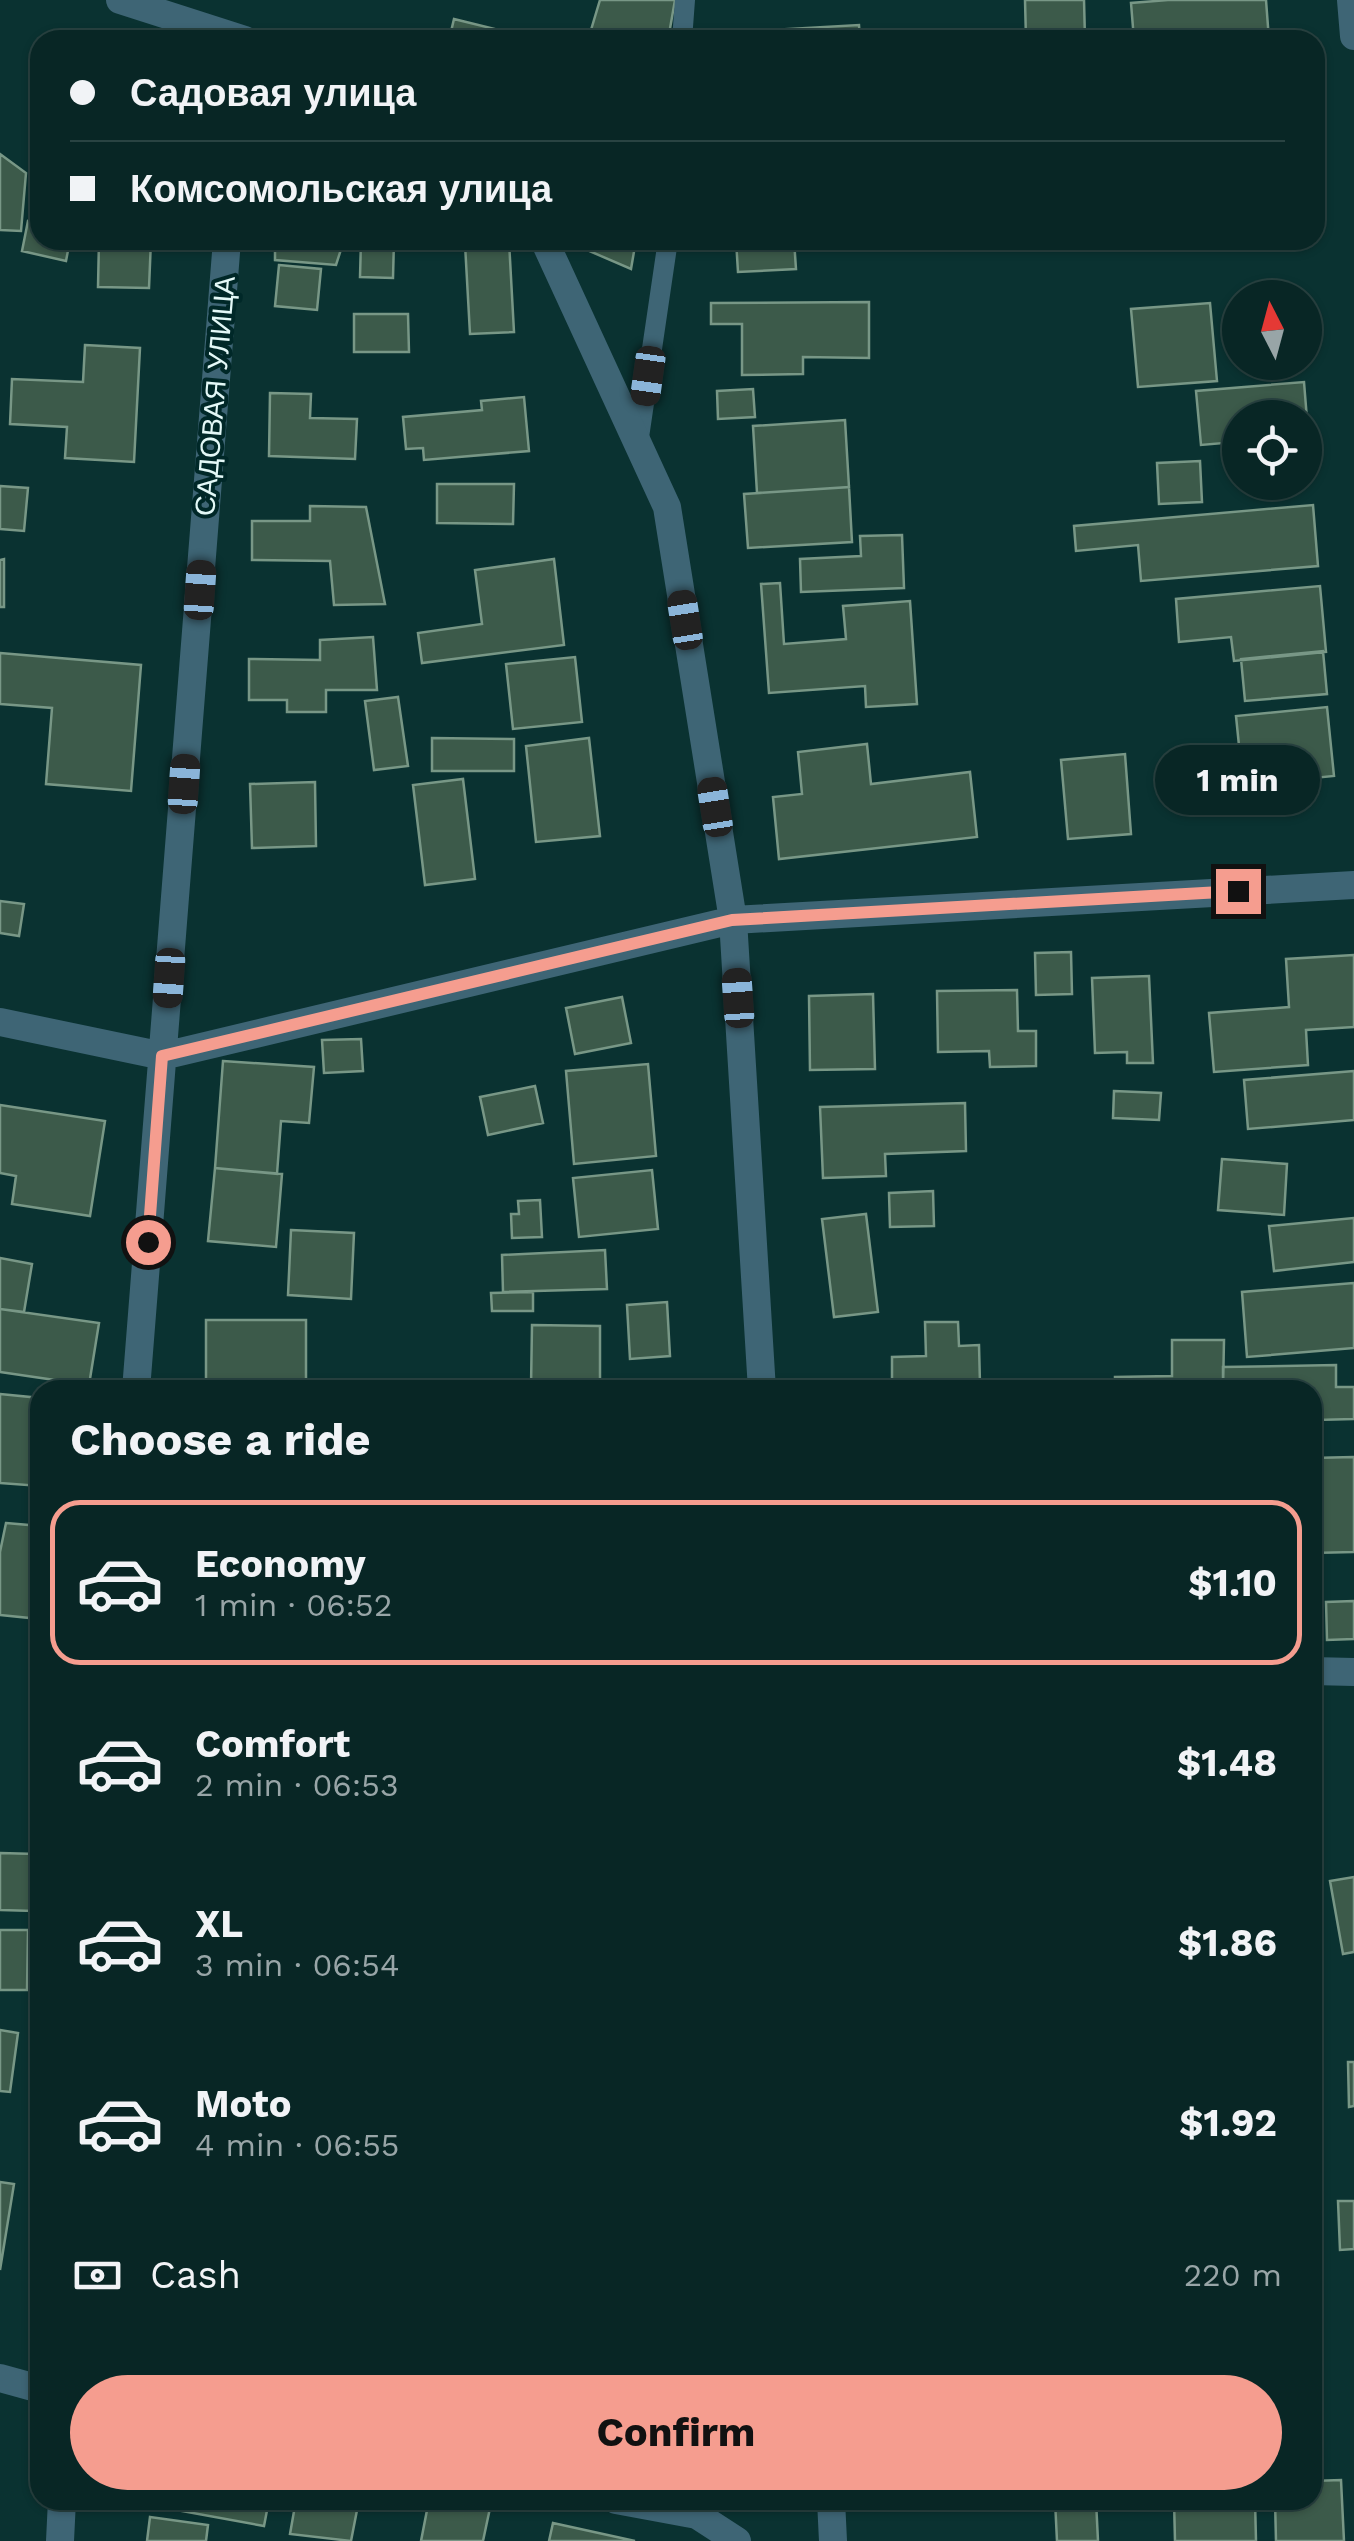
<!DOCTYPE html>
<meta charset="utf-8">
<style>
:root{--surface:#082625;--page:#112e2d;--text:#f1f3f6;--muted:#98a5a7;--line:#294342;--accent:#f59d8f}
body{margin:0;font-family:"Work Sans",sans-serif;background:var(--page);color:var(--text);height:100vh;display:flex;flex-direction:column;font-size:38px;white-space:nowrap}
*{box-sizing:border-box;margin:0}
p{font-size:32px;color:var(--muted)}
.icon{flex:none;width:55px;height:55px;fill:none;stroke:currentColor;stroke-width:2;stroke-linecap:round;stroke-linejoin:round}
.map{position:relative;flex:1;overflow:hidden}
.details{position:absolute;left:30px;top:1380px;width:1292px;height:1130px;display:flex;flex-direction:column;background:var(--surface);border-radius:30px;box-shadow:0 2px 8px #0004,0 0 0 2px var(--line)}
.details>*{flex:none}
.guide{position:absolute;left:30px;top:30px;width:1295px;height:220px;border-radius:30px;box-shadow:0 2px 8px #0004,0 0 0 2px var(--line);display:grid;align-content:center;height:220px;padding:0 40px;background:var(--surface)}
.needle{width:65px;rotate:354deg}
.controls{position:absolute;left:1222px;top:280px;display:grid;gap:20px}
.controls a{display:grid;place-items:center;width:100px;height:100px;border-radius:50%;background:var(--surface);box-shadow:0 2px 8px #0004,0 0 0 2px var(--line);font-size:50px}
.end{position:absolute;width:45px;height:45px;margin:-22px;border:12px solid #f59d8f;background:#111;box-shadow:0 0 0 5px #111}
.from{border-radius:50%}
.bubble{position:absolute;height:70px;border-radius:35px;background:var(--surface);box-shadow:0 2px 8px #0004,0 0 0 2px var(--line);font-size:32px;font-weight:700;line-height:70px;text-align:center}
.car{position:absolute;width:30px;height:60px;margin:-30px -15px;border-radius:12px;box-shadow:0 0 8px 2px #0007;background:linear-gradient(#222 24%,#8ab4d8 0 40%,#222 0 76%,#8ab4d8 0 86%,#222 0)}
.guide b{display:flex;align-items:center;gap:35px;height:95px;font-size:38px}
.guide b+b{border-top:2px solid var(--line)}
.guide i{width:25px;height:25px;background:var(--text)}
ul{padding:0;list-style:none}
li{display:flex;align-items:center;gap:30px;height:165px;margin:0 20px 15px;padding:0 20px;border:5px solid transparent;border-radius:30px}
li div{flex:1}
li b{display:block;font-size:38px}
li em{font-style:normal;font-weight:700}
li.selected{border-color:var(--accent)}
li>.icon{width:90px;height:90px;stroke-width:1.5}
h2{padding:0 40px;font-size:45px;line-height:120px}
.pay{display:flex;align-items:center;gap:25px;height:110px;padding:0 40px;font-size:38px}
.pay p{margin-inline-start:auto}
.action{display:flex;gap:20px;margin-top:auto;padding:20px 40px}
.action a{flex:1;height:115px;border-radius:60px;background:var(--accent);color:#111;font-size:40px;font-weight:700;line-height:115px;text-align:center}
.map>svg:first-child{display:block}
.building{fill:#3c5a4a;stroke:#789786;stroke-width:2.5}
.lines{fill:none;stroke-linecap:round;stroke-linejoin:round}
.service{stroke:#3e6575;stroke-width:20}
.minor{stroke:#3e6575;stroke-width:28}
.route{stroke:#f59d8f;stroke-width:12}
.labels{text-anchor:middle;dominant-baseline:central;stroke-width:8;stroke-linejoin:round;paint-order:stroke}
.street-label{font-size:28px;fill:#e3f8f7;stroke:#002828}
</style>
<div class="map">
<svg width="1354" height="2541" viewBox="0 0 1354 2541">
<rect width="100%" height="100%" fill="#0a3231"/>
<path class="building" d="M600,0H675L668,40H588Z
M1025,0H1084L1085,39H1026Z
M1168,0H1266L1269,40H1134L1131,3Z
M454,19L523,36L522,40H449Z
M859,25L860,40H735L734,32Z
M0,154L26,173L21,231L0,230Z
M28,221L40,223V240H70L66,261L22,251Z
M99,240H151L149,288L98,287Z
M275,240H344L336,265L275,260Z
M361,240H394L393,278L360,277Z
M564,240H636L631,269Z
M736,240H794L796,269L738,272Z
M509,241L514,332L470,334L465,244Z
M279,265L321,269L317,310L275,306Z
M869,302V358L803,357V374L742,375V324H711V303Z
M1210,303L1217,381L1138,387L1131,309Z
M354,314H408L409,352H354Z
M85,345L140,348L134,462L65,458L67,427L10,424L12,379L83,382Z
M1304,382L1311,469L1305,470V418H1240V475L1235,442L1201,445L1196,391Z
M753,389L755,417L718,419L717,391Z
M270,393L311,394L310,418L357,419L355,459L269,456Z
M524,397L529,451L424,460L423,448L406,449L403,417L482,410L481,401Z
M845,420L849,487L757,493L753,426Z
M1200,461L1202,502L1159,504L1157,463Z
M437,484H514L513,524L437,523Z
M0,486L28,488L24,531L0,529Z
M849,487L852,542L748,548L744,494Z
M1313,505L1318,566L1141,581L1138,545L1076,551L1074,526Z
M310,506L366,507L385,604L334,605L330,561L252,560V521H310Z
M902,535L904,588L801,592L800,559L861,556L860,536Z
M4,559V607H0V560Z
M554,559L564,645L422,663L418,633L482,624L475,570Z
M780,583L784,644L846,639L843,606L910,601L917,704L866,707L865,686L769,693L761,584Z
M1320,586L1326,652L1234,661L1231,637L1179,642L1176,599Z
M373,637L377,690H326V712H287V700H249V659L320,660V640Z
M1323,651L1327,694L1245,701L1241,659Z
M0,653L141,665L131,791L46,784L52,708L0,704Z
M575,657L582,722L513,729L506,664Z
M398,697L408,766L374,770L365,701Z
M1327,707L1334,776L1243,785L1236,716Z
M432,738L514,739V771H432Z
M589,738L600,836L536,842L526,746Z
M867,744L871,784L970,772L977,837L779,859L773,797L802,794L798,752Z
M1125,754L1131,834L1068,839L1061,760Z
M463,779L475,879L425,885L413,785Z
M315,782L316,846L252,848L250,784Z
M0,901L24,904L19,936L0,933Z
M1071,952L1072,994L1036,995L1035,953Z
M1354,955V1027L1306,1030L1308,1065L1214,1072L1209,1013L1289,1007L1286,959Z
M1149,976L1153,1063H1127V1052L1095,1053L1092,978Z
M1017,990L1018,1031H1036V1066L990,1067L989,1051L938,1052L937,991Z
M873,994L875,1069L810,1070L809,996Z
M622,997L631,1043L575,1054L566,1008Z
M361,1039L363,1071L324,1073L322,1040Z
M223,1061L314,1067L309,1123L281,1121L277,1174L215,1168Z
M648,1064L656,1156L574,1164L566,1071Z
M1354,1071V1120L1248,1129L1244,1080Z
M535,1086L543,1123L488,1135L480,1097Z
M1114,1091L1161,1093L1159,1120L1113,1118Z
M965,1103L966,1151L885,1154L886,1176L823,1178L820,1107Z
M0,1105L105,1121L90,1216L12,1204L16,1176L0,1173Z
M1222,1159L1287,1164L1284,1215L1218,1210Z
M215,1168L282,1174L276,1247L208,1241Z
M652,1170L658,1229L579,1237L573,1178Z
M933,1191L934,1226L890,1227L889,1193Z
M540,1200L542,1237L512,1238L511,1214H519L518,1201Z
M866,1214L878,1312L834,1317L822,1219Z
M1354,1218V1262L1274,1271L1269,1226Z
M291,1230L354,1233L351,1299L288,1295Z
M605,1250L607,1289L503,1292L502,1255Z
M0,1258L32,1264L24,1312L0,1309Z
M1354,1283V1348L1247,1357L1242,1292Z
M533,1292V1311H492L491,1293Z
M667,1302L670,1356L630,1359L627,1305Z
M0,1309L99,1323L89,1385L0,1372Z
M206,1320H306V1388H206Z
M925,1322H958L959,1346L979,1345L980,1384H955V1390H851L892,1389V1357L926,1356Z
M532,1325L600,1326V1387H531Z
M1172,1340H1224L1223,1390H1115V1377L1172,1376Z
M1336,1365V1387H1354V1419L1316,1420L1312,1390H1223V1367Z
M0,1394L40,1398V1486L0,1483Z
M1354,1457V1552L1312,1553V1458Z
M6,1523L40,1526V1619L0,1615V1552Z
M1354,1601V1639L1327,1640L1326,1602Z
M0,1853L36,1854L34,1911L0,1910Z
M1354,1877V1952L1343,1954L1330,1881Z
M0,1930H28L27,1990H0Z
M0,2030L18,2033L10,2092L0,2091Z
M1348,2062H1354V2106L1349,2107Z
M0,2182L14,2184L0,2270Z
M1338,2201H1354V2249L1340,2250Z
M1341,2480L1344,2541H1276L1275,2500H1312V2481Z
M150,2500H269L264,2526L149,2505Z
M296,2500H359L351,2541L290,2534Z
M429,2500L490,2508L483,2541H421Z
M1055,2500H1096L1098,2541H1057Z
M1174,2500H1255L1256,2541H1175Z
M150,2517L208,2525L206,2541H147Z
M553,2523L635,2541H549Z"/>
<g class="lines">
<path class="service" d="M682,40L685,0
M638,444L668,240"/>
<path class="minor" d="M120,0L245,40
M1351,0L1354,36
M544,240L667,507L733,920L762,1390
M0,1022L163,1056L733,920L1354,885
M136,1390L227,240
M1312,1671L1354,1672
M0,2378L40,2389
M616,2500L697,2515L737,2541
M831,2500L833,2541
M60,2541L62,2500"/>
</g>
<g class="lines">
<path class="route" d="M148,1242L162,1056L732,920L1238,891"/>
</g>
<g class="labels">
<g class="street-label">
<text transform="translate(215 396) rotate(-85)">САДОВАЯ УЛИЦА</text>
</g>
</g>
</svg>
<div class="controls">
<a><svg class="needle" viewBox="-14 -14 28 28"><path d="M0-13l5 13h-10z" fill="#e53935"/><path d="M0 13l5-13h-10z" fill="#98a5a7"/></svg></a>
<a><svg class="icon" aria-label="locate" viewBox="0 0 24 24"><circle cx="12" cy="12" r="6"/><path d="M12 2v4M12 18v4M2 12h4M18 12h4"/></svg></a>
</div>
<i class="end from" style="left:148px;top:1242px"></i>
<i class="end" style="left:1238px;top:891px"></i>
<div class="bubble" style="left:1155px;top:745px;width:165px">1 min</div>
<i class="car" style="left:648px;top:376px;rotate:188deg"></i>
<i class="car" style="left:200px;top:590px;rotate:4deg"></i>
<i class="car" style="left:685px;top:620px;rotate:351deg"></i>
<i class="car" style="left:184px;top:784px;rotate:4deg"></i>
<i class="car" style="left:715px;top:807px;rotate:351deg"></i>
<i class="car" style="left:169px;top:978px;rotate:184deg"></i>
<i class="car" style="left:738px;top:998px;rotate:356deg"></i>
<div class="guide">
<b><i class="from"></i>Садовая улица</b>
<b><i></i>Комсомольская улица</b>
</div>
<section class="details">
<h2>Choose a ride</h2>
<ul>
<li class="selected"><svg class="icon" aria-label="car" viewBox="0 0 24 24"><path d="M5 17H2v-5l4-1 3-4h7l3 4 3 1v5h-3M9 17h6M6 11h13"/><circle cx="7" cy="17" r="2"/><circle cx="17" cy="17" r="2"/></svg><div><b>Economy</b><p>1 min · 06:52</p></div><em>$1.10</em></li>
<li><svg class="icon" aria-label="car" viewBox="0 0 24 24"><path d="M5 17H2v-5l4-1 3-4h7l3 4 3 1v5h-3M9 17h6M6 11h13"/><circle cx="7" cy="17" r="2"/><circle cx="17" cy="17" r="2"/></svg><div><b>Comfort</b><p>2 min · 06:53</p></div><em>$1.48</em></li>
<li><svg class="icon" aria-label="car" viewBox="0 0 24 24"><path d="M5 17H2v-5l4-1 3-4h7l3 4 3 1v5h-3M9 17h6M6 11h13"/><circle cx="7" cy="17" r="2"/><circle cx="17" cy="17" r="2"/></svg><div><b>XL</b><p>3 min · 06:54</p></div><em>$1.86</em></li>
<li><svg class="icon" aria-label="car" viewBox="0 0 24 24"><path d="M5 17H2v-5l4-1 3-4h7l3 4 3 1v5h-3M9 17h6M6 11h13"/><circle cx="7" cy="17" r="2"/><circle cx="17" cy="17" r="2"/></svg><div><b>Moto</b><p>4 min · 06:55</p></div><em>$1.92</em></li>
</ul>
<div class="pay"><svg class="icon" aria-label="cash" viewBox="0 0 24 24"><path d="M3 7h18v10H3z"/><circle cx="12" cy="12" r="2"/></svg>Cash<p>220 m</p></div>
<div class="action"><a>Confirm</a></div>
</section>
</div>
